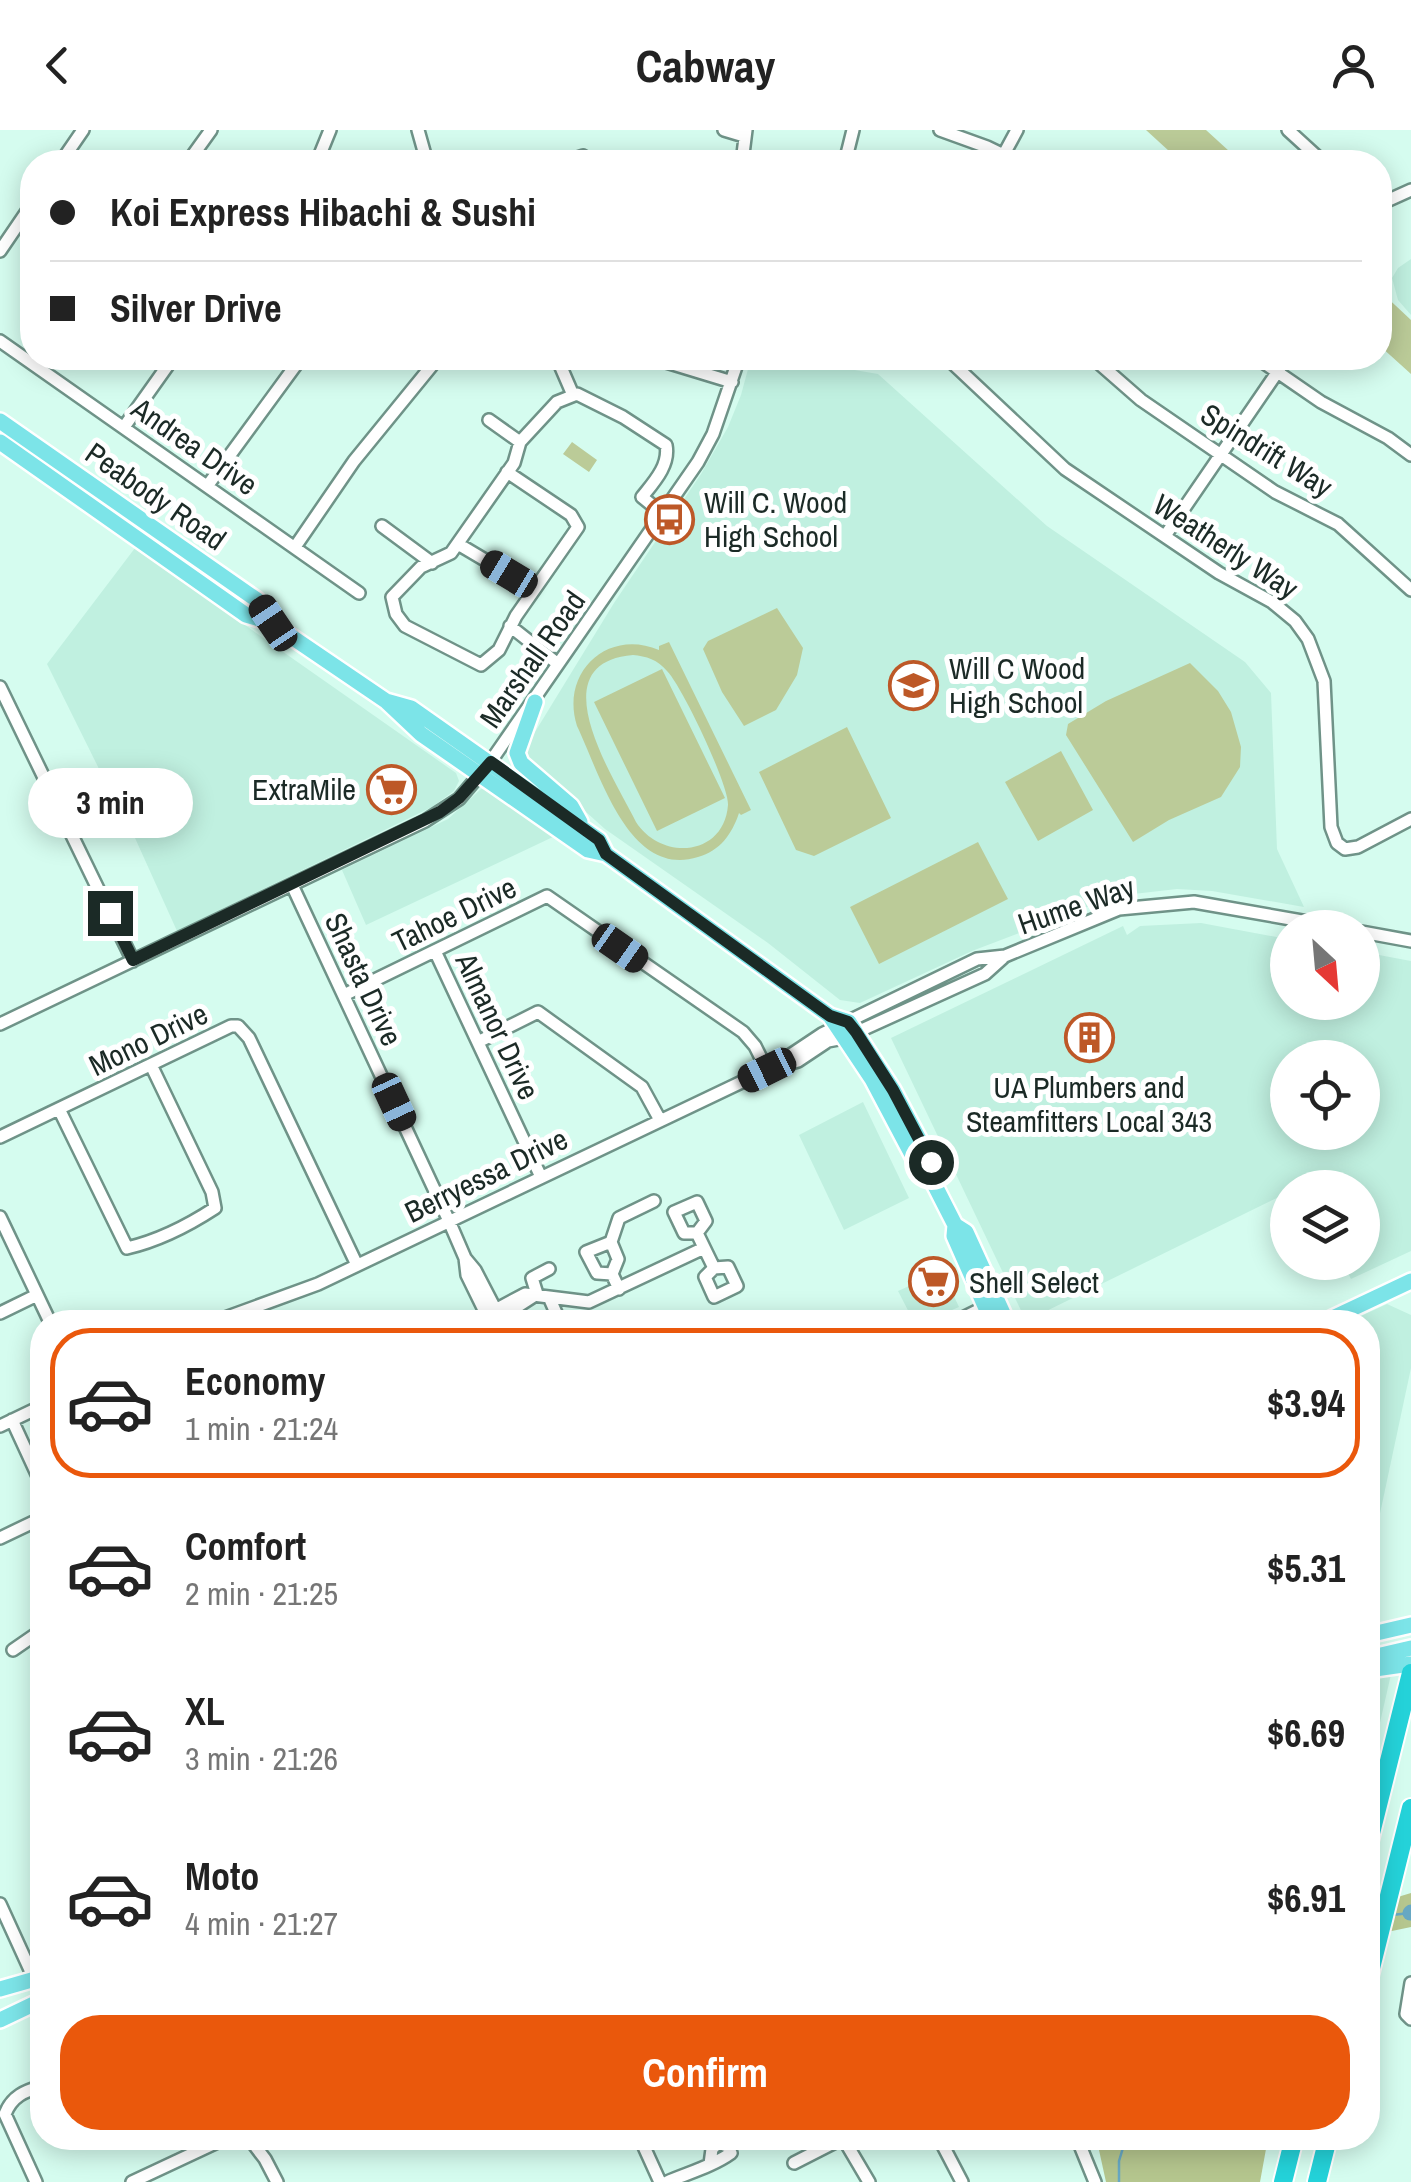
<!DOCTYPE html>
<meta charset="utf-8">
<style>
:root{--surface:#fff;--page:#f6f6f6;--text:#222;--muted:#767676;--line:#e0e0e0;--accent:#ea580c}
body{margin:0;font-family:"Archivo Narrow",sans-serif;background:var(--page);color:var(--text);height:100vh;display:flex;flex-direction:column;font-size:38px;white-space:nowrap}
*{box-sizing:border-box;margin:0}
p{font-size:32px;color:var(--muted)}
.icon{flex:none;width:55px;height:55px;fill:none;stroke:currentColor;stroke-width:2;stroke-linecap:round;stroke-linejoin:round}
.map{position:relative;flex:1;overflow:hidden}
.panel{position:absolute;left:30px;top:1180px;width:1350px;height:840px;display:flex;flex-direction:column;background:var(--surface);border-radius:40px;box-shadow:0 5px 25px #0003}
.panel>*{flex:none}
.guide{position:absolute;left:20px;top:20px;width:1372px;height:220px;border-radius:40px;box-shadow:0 5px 25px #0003;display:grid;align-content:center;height:220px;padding:0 30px;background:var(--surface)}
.needle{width:65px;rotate:154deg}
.buttons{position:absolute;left:1270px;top:780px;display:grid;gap:20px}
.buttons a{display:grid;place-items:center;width:110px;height:110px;border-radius:50%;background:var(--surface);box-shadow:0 5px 25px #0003;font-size:50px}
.end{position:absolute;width:45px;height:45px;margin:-22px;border:12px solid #1b2a26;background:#fff;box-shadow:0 0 0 5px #fff}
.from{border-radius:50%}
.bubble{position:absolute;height:70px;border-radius:35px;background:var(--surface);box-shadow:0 5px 25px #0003;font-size:32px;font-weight:800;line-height:70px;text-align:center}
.car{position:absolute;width:30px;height:60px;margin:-30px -15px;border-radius:12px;box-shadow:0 0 8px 2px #0007;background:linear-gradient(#222 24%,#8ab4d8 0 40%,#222 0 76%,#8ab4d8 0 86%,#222 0)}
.guide b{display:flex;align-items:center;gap:35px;height:95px;font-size:38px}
.guide b+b{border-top:2px solid var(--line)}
.guide i{width:25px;height:25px;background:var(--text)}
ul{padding:18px 0 0;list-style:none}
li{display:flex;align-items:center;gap:30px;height:150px;margin:0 20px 15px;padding:0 10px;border:5px solid transparent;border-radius:40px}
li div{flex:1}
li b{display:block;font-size:38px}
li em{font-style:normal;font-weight:800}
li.on{border-color:var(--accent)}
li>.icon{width:90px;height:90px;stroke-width:1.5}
.primary-button{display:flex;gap:20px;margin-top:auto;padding:20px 30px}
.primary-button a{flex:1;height:115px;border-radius:40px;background:var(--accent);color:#fff;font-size:40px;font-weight:800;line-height:115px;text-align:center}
header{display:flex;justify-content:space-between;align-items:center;height:130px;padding:0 30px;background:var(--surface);font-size:45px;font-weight:800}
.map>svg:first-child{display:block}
.built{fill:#c0f0e0;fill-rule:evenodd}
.green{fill:#bbcb98;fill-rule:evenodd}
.forest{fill:#b5c68e}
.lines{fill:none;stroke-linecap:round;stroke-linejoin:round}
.stream{stroke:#67a8c3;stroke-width:2.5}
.river{stroke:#67a8c3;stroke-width:15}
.minor-casing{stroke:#6f9388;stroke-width:16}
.major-casing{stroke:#fff;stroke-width:20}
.highway-casing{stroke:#fff;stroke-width:22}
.minor{stroke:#fff;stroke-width:11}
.major{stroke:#7ce4e8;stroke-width:15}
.highway{stroke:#24d2d9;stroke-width:18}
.route{stroke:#1b2a26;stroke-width:12}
.labels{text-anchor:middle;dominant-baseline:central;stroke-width:10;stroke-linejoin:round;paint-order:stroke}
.street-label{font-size:30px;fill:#1b2a26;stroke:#fff}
.poi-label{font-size:30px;fill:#1b2a26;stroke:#fff;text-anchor:start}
</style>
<header><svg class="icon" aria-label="back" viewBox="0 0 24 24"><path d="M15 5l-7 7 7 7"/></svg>Cabway<svg class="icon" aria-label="person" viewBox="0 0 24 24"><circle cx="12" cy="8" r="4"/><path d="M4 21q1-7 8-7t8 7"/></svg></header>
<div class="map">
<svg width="1411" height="2052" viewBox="0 0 1411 2052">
<rect width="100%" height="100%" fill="#d5fcef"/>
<path class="built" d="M1411,129V185L1398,170L1392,148L1398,138Z
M751,228H784L878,244L1047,396L1245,532L1271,563L1277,719L1304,777L1212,761L1177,759L1116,766L972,821L860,873L840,870L768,813L605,699L529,631L525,623L527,615L614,473L701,344L728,297L741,265Z
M135,418L456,643L459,651L454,661L432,677L177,801L112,657H108L47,534Z
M481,659L489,660L555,706L366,795L342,740L448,689Z
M1201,793L1287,809L1288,872H1362L1363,822L1411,831V1121L1351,1149L1343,1133L1362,1132V1058L1309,1057L1307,1054L1288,1058L1287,1063L1026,1191L891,908L1123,796L1127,805L1140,796ZM1288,928H1362V1002H1288Z
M863,972L909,1068L844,1100L799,1005Z
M942,1141L959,1177L924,1192H914L898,1161Z
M1387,1174L1411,1185V1238L1379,1388L1368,1406V1192H1348Z
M1392,1540L1368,1645V1545Z"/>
<path class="green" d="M1146,0H1206L1241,32H1181Z
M1380,161L1411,190V244L1380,216Z
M572,312L597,330L589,342L563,324Z
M777,478L803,518L797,545L776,580L744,596L722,562L703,519L708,511Z
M669,512L751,680L741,685L739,683C732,704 720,721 698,727C629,749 600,644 577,596C560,543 607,498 659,520V516ZM633,525C646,526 658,530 667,541C682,556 729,655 728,675C724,727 661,731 636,692C615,649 537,533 633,525Z
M1190,533L1218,561L1231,582L1241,617L1240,637L1221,667L1169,690L1133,712L1066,605L1068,594L1106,571Z
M662,539L725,668L657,701L594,572Z
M847,597L891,688L814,726L796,720L759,642Z
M1061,621L1093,680L1038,711L1005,652Z
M978,712L1008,769L879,834L850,777Z"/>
<path class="forest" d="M1411,1763V1797L1368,1806V1776Z
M1103,2008H1268L1260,2052H1106L1099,2020Z"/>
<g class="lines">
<path class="stream" d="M1392,1785L1410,1783
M1119,2052V2031L1126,2008"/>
<path class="river" d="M1410,1783L1411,1782"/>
<defs>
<path id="minor" d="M418,0L427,32
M724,0L744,6
M940,0L987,17L1018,32
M1288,0L1323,32
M1004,24L1017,0
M61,32L83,0
M188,32L211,0
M317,32L330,0
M565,32L583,26L593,32
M742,32L746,0
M845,32L853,0
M1380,74L1411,60
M0,121L32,74
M0,211L359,463
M557,228L573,265
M653,228L732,252
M947,228L1065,339L1219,443L1272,472L1295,491L1308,509L1324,551L1331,697L1337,713L1345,719L1358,717L1411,689
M1093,228L1141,270L1275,362L1338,394L1411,460
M1257,228L1321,272L1388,308L1411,325
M489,290L520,312
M124,297L173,228
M507,342L571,385L578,397L516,486L499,520L481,535L405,496L396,484L392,467L421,437L451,423L514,333L520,312L557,272L577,264L623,287L666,315C670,335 654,352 642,367L663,384
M208,355L301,228
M382,396L432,433
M1165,406L1287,228
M458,414L534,459
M295,417L354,331L438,228
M510,496L558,534
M0,557L133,831
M292,755L449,1091L465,1128L467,1145L490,1192
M1362,802L1411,811
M435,821L541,1047
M344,865L547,766L743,902L755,916L767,940
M0,894L425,691L459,669L491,631L698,332L713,304L739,228
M478,912L538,882L642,957L660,990
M780,932L822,904L977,829L1005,826
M59,979L127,1118C157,1111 189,1095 215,1078L212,1062L151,935
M0,1007L231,896H238L249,908L357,1135
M0,1087L50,1192
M697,1103H684L674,1082L697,1072L706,1091L697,1103L714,1138L705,1147L714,1167L737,1156L728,1137L714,1138
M611,1112L619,1088L654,1071
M465,1128L475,1140L502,1192
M612,1144L597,1143L586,1122L611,1112L618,1129L612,1144L619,1159
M537,1164L532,1148L549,1139
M549,1167L560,1192
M495,1180L525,1164L589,1172L704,1118
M0,1183L37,1165
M500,1188L537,1164
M214,1192L318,1154L767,940L798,931L828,911L844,908L985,844L1005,826L1119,779L1194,772L1342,798
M955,1192L989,1175
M12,1290L42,1355
M0,1296L42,1276
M0,1408L42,1388
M13,1520L42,1500
M0,1774L42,1866
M1411,1853L1406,1884L1411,1889
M249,2008L265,2029L277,2052
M640,2008L660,2052
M843,2008L869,2052
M939,2008L962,2052
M1077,2008L1095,2052
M794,2033L843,2008
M36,2052L5,1984C12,1966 25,1961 42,1956
M132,2052L226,2008
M667,2052C688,2043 713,2036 731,2023L727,2016L718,2013L712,2019L710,2034"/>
<path id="major" d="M0,291L257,470L280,499L386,571L421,604L588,720L606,724L830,886L849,892L856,903L893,960L931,1032L928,1042
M0,312L246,485L273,493
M386,571L411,578L599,710L606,724
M535,572L517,623L521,633L571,676L580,692
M830,886L872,949L919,1038L928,1042L955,1095L966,1102L1007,1192
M955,1095L954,1106L992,1192
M1324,1192L1411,1151
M1368,1505L1411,1495
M1368,1528L1411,1518
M1368,1540L1411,1534
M0,1859L42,1847
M0,1890L42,1870"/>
<path id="highway" d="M1368,1715L1411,1543
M1368,1850L1411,1678
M1283,2052L1294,2008
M1317,2052L1328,2008"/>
</defs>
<use href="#minor" class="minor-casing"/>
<use href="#major" class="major-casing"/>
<use href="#highway" class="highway-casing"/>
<use href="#minor" class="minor"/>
<use href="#major" class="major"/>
<use href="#highway" class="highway"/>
</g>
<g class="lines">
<path class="route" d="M110,783L133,830L440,682L459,668L491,632L599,710L606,724L830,886L848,892L856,902L893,960L931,1032"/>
</g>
<defs>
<symbol id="bus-ring" viewBox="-11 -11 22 22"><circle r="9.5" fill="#fff" stroke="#bd5827" stroke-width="1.5"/><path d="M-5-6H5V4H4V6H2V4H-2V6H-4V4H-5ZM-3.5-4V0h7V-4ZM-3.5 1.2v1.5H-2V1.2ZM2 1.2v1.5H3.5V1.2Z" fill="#bd5827"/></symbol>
<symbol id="school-ring" viewBox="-11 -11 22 22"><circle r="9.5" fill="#fff" stroke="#bd5827" stroke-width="1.5"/><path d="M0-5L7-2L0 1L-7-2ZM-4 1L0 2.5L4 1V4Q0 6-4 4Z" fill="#bd5827"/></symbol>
<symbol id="supermarket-ring" viewBox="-11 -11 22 22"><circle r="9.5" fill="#fff" stroke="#bd5827" stroke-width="1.5"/><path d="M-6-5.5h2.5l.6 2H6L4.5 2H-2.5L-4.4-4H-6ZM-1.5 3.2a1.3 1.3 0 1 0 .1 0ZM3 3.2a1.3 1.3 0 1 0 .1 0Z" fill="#bd5827"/></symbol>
<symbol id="building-ring" viewBox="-11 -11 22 22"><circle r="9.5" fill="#fff" stroke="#bd5827" stroke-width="1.5"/><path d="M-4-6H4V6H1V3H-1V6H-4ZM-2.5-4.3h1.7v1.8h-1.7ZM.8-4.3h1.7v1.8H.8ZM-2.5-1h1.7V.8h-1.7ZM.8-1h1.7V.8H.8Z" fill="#bd5827"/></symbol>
</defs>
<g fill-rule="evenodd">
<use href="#bus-ring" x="642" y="362" width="55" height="55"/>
<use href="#school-ring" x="886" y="528" width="55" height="55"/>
<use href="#supermarket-ring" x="364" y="632" width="55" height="55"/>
<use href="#building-ring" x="1062" y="880" width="55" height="55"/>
<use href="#supermarket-ring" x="906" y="1124" width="55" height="55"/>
</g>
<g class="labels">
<g class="street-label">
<text transform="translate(195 316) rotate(35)">Andrea Drive</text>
<text transform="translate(1267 320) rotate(32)">Spindrift Way</text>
<text transform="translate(156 366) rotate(35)">Peabody Road</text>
<text transform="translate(1226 416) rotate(33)">Weatherly Way</text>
<text transform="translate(532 529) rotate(-55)">Marshall Road</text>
<text transform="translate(1076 775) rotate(-19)">Hume Way</text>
<text transform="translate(454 784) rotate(-26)">Tahoe Drive</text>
<text transform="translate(364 849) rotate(65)">Shasta Drive</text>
<text transform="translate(498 896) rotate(65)">Almanor Drive</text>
<text transform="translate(148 909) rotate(-26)">Mono Drive</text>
<text transform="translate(486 1045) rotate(-26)">Berryessa Drive</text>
</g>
<g class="poi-label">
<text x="704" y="372">Will C. Wood<tspan x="704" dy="34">High School</tspan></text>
<text x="949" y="538">Will C Wood<tspan x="949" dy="34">High School</tspan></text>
<text x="356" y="659" text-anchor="end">ExtraMile</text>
<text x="1089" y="957" text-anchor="middle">UA Plumbers and<tspan x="1089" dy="34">Steamfitters Local 343</tspan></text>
<text x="969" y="1152">Shell Select</text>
</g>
</g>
</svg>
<div class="buttons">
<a><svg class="needle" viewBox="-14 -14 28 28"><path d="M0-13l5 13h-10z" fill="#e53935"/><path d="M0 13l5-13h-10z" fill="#767676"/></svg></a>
<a><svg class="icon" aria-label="locate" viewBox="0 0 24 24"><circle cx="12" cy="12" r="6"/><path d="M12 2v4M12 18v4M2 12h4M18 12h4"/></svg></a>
<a><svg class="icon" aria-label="layers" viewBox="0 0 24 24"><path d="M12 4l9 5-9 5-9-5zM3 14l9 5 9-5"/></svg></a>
</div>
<i class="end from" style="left:931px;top:1032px"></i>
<i class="end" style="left:110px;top:783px"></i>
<div class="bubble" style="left:28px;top:638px;width:165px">3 min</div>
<i class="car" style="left:509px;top:444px;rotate:301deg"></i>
<i class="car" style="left:273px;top:493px;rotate:326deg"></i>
<i class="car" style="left:620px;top:818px;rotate:125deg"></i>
<i class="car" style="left:767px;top:940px;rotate:244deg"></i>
<i class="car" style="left:394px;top:972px;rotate:155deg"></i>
<div class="guide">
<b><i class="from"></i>Koi Express Hibachi &amp; Sushi</b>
<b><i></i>Silver Drive</b>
</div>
<section class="panel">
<ul>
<li class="on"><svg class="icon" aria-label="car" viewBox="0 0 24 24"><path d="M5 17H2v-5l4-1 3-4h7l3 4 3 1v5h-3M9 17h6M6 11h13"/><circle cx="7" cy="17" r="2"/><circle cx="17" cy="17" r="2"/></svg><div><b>Economy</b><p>1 min · 21:24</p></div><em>$3.94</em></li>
<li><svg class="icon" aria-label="car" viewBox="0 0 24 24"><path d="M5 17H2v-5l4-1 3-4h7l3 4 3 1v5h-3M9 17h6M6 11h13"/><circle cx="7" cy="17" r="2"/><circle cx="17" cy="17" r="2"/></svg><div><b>Comfort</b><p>2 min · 21:25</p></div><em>$5.31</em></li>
<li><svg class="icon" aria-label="car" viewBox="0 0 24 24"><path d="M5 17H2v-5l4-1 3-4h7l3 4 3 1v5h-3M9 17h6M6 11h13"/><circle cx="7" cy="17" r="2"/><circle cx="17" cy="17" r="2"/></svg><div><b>XL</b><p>3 min · 21:26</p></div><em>$6.69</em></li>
<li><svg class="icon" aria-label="car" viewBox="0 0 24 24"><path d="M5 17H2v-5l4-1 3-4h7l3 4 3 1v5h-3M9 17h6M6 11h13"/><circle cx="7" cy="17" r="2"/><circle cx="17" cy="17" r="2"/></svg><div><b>Moto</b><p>4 min · 21:27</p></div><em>$6.91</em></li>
</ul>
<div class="primary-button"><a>Confirm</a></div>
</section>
</div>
